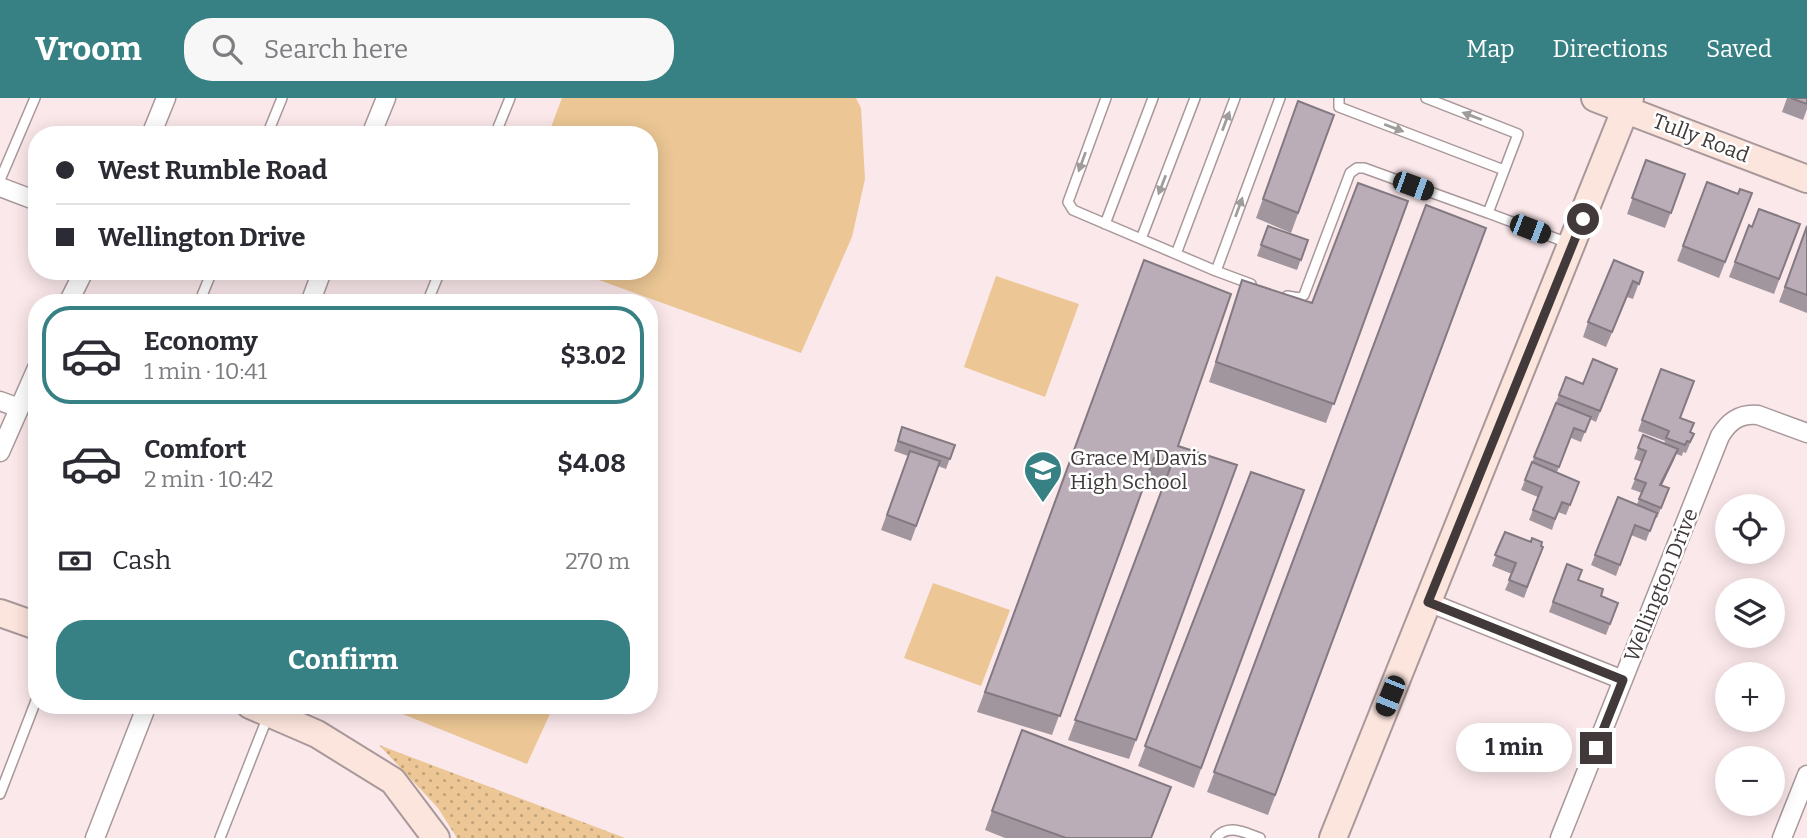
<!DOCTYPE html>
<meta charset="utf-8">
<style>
:root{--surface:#fff;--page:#f7f7f7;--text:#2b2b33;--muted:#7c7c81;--line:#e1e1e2;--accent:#378083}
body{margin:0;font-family:Bitter,serif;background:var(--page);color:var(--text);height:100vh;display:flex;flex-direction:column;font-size:26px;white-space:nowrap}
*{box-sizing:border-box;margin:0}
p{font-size:23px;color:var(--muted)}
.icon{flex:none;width:38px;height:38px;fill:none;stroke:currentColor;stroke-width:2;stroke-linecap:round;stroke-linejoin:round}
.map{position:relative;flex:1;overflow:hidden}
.drawer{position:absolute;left:28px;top:196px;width:630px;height:420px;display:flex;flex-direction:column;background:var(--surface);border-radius:28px;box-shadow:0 4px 18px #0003}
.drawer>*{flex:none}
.top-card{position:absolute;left:28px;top:28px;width:630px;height:154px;border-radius:28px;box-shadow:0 4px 18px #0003;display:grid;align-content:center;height:154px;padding:0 28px;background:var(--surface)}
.tools{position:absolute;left:1715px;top:396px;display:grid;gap:14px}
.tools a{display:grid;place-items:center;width:70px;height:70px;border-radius:50%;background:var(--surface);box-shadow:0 4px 18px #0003;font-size:35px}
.end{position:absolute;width:32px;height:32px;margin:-16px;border:9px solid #41393a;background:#fff;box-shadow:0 0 0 4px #fff}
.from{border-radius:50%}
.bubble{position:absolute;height:49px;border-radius:24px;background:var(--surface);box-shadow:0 4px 18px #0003;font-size:23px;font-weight:700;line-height:49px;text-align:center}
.car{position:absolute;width:21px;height:42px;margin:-21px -10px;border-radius:9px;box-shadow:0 0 5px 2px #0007;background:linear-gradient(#222 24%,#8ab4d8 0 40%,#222 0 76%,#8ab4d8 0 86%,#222 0)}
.top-card b{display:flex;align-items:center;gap:24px;height:66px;font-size:26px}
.top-card b+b{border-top:2px solid var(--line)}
.top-card i{width:18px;height:18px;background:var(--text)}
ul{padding:12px 0 0;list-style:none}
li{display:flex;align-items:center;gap:21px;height:98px;margin:0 14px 10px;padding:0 14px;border:4px solid transparent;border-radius:28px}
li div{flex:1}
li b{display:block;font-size:26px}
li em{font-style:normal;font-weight:700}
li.selected{border-color:var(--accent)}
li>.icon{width:63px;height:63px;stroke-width:1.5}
.pay{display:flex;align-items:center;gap:18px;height:77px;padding:0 28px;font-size:26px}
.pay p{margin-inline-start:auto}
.button{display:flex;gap:14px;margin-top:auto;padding:14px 28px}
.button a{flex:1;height:80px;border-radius:28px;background:var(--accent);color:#fff;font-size:28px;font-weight:700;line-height:80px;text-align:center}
header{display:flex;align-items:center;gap:42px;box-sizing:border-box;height:98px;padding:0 35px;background:var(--accent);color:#fff}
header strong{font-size:33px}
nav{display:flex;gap:38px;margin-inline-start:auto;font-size:24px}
.search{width:490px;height:63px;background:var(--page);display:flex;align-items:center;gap:18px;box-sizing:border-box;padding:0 24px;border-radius:28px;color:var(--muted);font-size:26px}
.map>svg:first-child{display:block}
.grass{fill:url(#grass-dots)}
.pitch{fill:#ecc795}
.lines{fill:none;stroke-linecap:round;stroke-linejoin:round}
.lane-casing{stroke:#a9989a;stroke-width:12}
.street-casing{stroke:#a9989a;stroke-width:21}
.secondary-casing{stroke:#a9989a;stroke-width:30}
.lane{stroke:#fff;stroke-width:9}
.street{stroke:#fff;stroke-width:18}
.secondary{stroke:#fce5dc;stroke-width:26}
.wall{fill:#a1959e}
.shaded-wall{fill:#837981}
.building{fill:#bbadb8;stroke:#837981;stroke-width:2}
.oneway{fill:#a09c9c}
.route{stroke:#41393a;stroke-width:9}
.labels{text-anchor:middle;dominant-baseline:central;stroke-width:5;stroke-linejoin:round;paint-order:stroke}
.street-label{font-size:21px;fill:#41393a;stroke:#fff}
.poi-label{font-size:21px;fill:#41393a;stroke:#fff;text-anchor:start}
</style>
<header>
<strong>Vroom</strong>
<div class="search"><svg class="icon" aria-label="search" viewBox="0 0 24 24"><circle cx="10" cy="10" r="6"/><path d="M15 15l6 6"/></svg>Search here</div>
<nav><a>Map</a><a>Directions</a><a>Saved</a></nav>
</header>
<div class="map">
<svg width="1807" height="740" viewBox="0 0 1807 740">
<defs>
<pattern id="grass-dots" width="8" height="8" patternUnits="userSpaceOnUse" patternTransform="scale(1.75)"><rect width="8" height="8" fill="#ecc795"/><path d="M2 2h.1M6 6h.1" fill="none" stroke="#c1a37b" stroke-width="1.8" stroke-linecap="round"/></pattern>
</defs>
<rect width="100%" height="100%" fill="#fbe8eb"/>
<path class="grass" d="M379,647L625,740H457L438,710Z"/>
<path class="pitch" d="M562,0H856L861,10L865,81L852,139L801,255L574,173H649V37H548Z
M996,178L1079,206L1045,299L964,269Z
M933,485L1010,512L981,588L904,560Z
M380,607H554L527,666Z"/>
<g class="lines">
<defs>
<path id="lane" d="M1106,0L1068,104L1073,112L1216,173L1251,186
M1339,0V9L1504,72
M1426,0L1518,36L1488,115L1568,145
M267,37L282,0
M495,37L510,0
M0,82L35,0
M1105,126L1153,0
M1141,141L1195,0
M1176,156L1235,0
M1216,173L1280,0
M1287,198L1300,200L1304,197L1350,75L1357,70H1364L1488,115
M199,205L212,173
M427,205L440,173
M0,696L37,600
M220,740L268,618
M1216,740C1228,725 1245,735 1260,740"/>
<path id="street" d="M151,37L166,0
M371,37L386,0
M0,89L37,103
M68,205L84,173
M310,205L322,173
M0,303L19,310
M0,354L37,270
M1428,504L1623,582
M95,740L147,607
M1560,740L1720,338C1729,323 1740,315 1758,317L1807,335
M1782,740L1807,677"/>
<path id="secondary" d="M1595,0L1807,81
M0,515L37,528
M250,607L317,636L393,683L436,740
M1333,740L1630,0"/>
</defs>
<use href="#lane" class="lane-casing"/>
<use href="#street" class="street-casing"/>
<use href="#secondary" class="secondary-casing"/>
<use href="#lane" class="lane"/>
<use href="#street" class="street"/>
<use href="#secondary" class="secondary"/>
</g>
<path class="wall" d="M1787,0H1807V11L1803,22L1782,14Z
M1298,3L1334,17L1291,135L1256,120Z
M1646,62L1685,76L1665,130L1627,116Z
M1707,84L1738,96L1752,95L1719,180L1677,163Z
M1408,103L1326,325L1209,284L1242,182L1312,205Z
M1426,107L1486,130L1268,717L1207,694Z
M1800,126L1774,196L1729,179L1749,127L1752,129Z
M1268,128L1308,142L1297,172L1257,158Z
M1807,128V215L1779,204Z
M1144,162L1178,348L1237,367L1129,661L1068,642L1165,384L1146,380L1052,637L977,614Z
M1643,174L1633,201L1627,199L1606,249L1583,239L1588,224Z
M1617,271L1596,324L1590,321L1581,344L1571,340L1557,374L1579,384L1566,417L1558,414L1552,432L1529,422L1538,399L1521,392L1566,279L1583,286Z
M1661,271L1680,320L1690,334L1694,336L1686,355L1683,354L1682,358L1676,356L1662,387L1669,390L1657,420L1655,419L1646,443L1631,437L1616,478L1591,467L1618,399L1637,406L1642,395L1631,391L1642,364L1634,361L1643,337L1664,346L1665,343L1638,333Z
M902,329L955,347L946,371L938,368L911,443L881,432L908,358L894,353Z
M1251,374L1304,392L1194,690L1138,668Z
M1505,434L1543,449L1524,500L1505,492L1512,476L1492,468Z
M1567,466L1578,482L1601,498L1618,505L1606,537L1549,514Z
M1022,632L1152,740H1005L985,732Z"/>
<path class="shaded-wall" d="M1678,351L1674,362L1657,397L1660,387Z"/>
<path class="building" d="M1791,0H1807V6Z
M1298,3L1334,17L1298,115L1263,101Z
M1646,62L1685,76L1671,115L1632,100Z
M1707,84L1738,96L1740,91L1752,95L1725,164L1683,148Z
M1358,85L1408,103L1334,306L1216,264L1242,182L1312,205Z
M1426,107L1486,130L1275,697L1214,674Z
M1759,111L1800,126L1779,181L1735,164L1749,127L1752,129Z
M1268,128L1308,142L1301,162L1261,147Z
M1807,128V197L1785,189Z
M1144,162L1231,196L1178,348L1237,367L1136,642L1075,622L1172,365L1154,360L1060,618L985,594Z
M1614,162L1643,174L1639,186L1633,183L1612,234L1588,224Z
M1593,261L1617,271L1600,313L1559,297L1566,279L1583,286Z
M1661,271L1694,283L1680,320L1694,325L1690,334L1694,336L1690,344L1687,343L1685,347L1666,340L1669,333L1642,322Z
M1556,305L1591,319L1585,334L1574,330L1559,369L1534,359Z
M902,329L955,347L950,361L898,343Z
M1643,337L1678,351L1660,387L1669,390L1661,410L1639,401L1646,385L1635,381L1646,353L1638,350Z
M910,353L940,363L916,428L887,417Z
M1532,364L1579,384L1570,407L1562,404L1555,421L1533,412L1542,389L1525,382Z
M1251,374L1304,392L1201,670L1145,648Z
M1618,399L1657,415L1650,433L1635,427L1620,467L1595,457Z
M1505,434L1531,444L1532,440L1542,444L1541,448L1543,449L1527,489L1509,482L1516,465L1495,457Z
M1567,466L1582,472L1578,482L1603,491L1601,498L1618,505L1610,526L1553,504Z
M1022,632L1171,689L1151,740H1066L992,713Z"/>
<defs><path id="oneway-solid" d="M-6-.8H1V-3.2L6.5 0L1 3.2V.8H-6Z" transform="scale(1.75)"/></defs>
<g class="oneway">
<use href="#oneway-solid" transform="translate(1472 18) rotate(-159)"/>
<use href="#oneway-solid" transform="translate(1226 23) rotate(-69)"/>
<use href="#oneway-solid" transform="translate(1394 30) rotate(21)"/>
<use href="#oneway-solid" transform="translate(1082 64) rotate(110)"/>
<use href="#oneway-solid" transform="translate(1162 87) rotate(111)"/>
<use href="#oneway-solid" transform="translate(1239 109) rotate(-70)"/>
</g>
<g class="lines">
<path class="route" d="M1583,121L1428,504L1623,582L1596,650"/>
</g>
<defs>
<symbol id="school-pin" viewBox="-11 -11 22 30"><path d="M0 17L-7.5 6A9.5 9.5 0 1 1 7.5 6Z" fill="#378083" stroke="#fff"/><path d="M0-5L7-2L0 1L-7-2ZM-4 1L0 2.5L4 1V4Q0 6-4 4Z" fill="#fff"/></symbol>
</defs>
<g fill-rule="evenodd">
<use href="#school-pin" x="1021" y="350" width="44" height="60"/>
</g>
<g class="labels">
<g class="street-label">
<text transform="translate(1701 40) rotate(21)">Tully Road</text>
<text transform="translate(1661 487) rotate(-68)">Wellington Drive</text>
</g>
<g class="poi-label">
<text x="1070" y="360">Grace M Davis<tspan x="1070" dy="24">High School</tspan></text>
</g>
</g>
</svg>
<div class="tools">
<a><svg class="icon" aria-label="locate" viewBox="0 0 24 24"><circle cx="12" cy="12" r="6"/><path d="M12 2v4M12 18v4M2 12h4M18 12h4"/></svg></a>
<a><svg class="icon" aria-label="layers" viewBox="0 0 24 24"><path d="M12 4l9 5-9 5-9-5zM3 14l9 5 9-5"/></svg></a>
<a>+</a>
<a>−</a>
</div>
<i class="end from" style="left:1583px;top:121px"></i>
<i class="end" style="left:1596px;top:650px"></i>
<div class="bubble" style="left:1456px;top:625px;width:116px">1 min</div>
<i class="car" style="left:1413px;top:88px;rotate:110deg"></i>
<i class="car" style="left:1530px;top:131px;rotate:111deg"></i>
<i class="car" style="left:1390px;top:598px;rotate:202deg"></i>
<div class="top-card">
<b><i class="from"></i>West Rumble Road</b>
<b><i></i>Wellington Drive</b>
</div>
<section class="drawer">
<ul>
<li class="selected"><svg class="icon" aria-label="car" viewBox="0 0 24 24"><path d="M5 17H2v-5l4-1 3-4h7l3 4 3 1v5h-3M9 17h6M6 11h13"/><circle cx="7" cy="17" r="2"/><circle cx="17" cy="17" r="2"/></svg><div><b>Economy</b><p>1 min · 10:41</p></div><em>$3.02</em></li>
<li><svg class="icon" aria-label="car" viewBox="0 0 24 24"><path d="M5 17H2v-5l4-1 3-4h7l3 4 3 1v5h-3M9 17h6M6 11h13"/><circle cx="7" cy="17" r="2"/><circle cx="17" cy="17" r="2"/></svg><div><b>Comfort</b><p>2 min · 10:42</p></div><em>$4.08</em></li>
</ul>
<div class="pay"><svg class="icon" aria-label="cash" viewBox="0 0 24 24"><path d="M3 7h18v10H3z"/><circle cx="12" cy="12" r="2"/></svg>Cash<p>270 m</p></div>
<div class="button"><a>Confirm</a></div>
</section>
</div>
